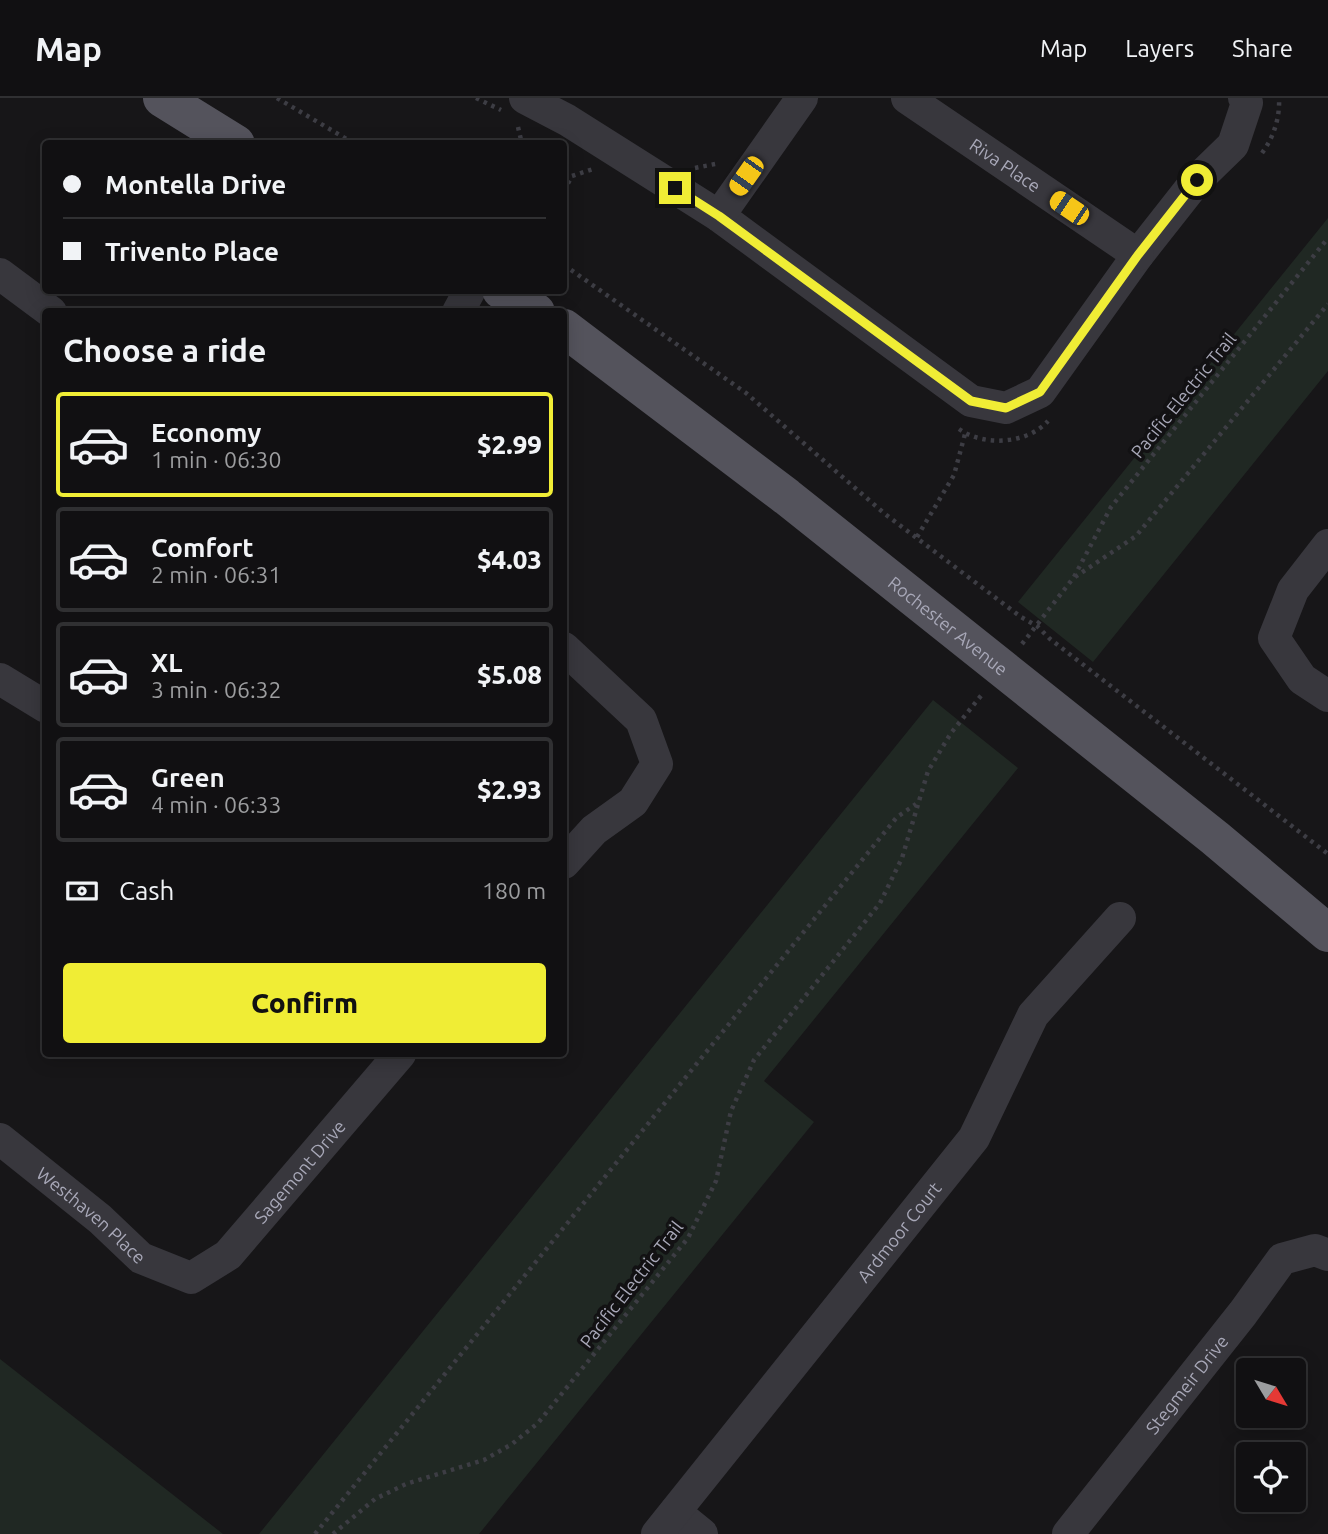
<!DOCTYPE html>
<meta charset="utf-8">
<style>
:root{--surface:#111012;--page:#1a191b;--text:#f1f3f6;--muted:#9c9d9f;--line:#303032;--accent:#f0ed35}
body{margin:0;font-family:Ubuntu,sans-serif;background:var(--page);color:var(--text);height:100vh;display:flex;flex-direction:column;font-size:26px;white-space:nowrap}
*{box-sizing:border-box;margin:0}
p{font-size:23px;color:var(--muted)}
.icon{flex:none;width:38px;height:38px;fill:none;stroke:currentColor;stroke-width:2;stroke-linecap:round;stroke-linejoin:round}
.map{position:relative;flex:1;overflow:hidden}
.drawer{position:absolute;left:42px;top:210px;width:525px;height:749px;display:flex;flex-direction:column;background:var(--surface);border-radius:7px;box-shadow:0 4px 18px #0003,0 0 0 2px var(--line)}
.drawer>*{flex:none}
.guide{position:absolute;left:42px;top:42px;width:525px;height:154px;border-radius:7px;box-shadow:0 4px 18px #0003,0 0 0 2px var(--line);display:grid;align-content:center;height:154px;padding:0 21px;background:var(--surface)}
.needle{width:46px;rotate:128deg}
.fabs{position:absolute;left:1236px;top:1260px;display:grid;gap:14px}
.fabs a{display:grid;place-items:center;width:70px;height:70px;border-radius:7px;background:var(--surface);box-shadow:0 4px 18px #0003,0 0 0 2px var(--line);font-size:35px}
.end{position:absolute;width:32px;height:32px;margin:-16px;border:9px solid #f0ed35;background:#111;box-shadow:0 0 0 4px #111}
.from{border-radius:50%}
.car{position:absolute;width:21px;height:42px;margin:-21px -10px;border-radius:9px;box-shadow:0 0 5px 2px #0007;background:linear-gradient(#f5c518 24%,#345 0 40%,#f5c518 0 76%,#345 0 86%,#f5c518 0)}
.guide b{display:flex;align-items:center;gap:24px;height:66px;font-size:26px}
.guide b+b{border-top:2px solid var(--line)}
.guide i{width:18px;height:18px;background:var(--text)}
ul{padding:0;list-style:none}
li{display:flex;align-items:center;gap:21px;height:105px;margin:0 14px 10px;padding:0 7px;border:4px solid var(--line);border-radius:7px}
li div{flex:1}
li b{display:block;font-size:26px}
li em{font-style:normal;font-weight:800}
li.current{border-color:var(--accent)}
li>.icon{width:63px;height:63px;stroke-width:1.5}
h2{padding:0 21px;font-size:32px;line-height:84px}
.pay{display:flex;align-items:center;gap:18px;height:77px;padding:0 21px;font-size:26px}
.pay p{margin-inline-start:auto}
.cta{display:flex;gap:14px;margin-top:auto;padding:14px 21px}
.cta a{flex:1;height:80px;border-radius:7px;background:var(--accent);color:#111;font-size:28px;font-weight:800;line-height:80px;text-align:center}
header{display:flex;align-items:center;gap:42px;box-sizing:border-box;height:98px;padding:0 35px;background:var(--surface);border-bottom:2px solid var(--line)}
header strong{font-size:33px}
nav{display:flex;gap:38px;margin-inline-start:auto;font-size:24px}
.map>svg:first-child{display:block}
.green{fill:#202823}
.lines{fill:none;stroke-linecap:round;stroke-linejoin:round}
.path{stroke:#3d3d44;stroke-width:4.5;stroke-dasharray:3.5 5;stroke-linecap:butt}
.minor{stroke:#38373d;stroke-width:32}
.major{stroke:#54535c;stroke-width:38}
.route{stroke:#f0ed35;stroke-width:9}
.labels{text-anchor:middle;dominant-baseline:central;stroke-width:7;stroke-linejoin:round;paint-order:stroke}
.street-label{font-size:18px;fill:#a8a8b8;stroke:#121113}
</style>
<header>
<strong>Map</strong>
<nav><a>Map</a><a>Layers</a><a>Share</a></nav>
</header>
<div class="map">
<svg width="1328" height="1436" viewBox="0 0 1328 1436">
<rect width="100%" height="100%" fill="#171618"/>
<path class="green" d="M1328,120V273L1093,564L1018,504Z
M933,602L1018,670L764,983L814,1024L479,1436H259Z
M0,1261L223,1436H0Z"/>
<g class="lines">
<path class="path" d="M277,0L355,46
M476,0L501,12
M518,29L522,46
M1262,55C1274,39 1280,19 1279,0
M695,70L720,65
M564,93L572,78L593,71
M564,167L746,295L885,416L1021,519L1037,528L1050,541L1328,756
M959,331C984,349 1027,346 1048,323
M917,439L954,377L965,336
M1075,479L1136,438L1328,206
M1022,546L1074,479L1111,409L1328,140
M315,1436L897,719L916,706
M333,1436L375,1401L406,1386L484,1362L512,1346L538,1325L688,1140L716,1083L731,1013L754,962L880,805L902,760L928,673L951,635L984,594"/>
<g class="minor">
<path d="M525,0L567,22L719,118L971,303L1006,310L1040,294L1138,157L1197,82L1233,47L1247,5L1244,0"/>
<path id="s1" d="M907,0L1138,157"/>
<path d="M719,118L802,0"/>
<path d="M0,176L51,214"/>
<path d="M458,214L470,192"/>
<path d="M1328,447L1293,492L1274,540L1302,581L1328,598"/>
<path d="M564,550L641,622L657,666L633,704L594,732L564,765"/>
<path d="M0,581L46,609"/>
<path id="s2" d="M0,1041L100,1121L141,1160L191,1180L228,1157L400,956"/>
<path d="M675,1414L702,1436"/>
<path id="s3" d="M657,1436L974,1040L1033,917L1120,820"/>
<path id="s4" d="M1068,1436L1243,1215L1282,1161L1315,1152L1328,1157"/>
</g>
<g class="major">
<path d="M162,0L236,46"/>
<path d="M501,192L536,214"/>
<path id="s5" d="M564,230L787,399L1215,740L1328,835"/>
</g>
</g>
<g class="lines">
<path class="route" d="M675,90L719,118L971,303L1006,310L1040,294L1138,157L1197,82"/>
</g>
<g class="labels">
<g class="street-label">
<text stroke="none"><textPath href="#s1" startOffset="119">Riva Place</textPath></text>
<text transform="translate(1183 297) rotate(-51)">Pacific Electric Trail</text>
<text stroke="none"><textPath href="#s5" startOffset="486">Rochester Avenue</textPath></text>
<text stroke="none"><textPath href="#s2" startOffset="392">Sagemont Drive</textPath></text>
<text stroke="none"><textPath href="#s2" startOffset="119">Westhaven Place</textPath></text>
<text stroke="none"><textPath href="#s3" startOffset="387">Ardmoor Court</textPath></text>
<text transform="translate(631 1186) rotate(-52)">Pacific Electric Trail</text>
<text stroke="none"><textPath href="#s4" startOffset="191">Stegmeir Drive</textPath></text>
</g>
</g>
</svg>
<div class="fabs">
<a><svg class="needle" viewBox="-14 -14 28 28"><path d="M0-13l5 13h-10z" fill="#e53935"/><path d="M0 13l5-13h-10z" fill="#9c9d9f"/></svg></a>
<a><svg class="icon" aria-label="locate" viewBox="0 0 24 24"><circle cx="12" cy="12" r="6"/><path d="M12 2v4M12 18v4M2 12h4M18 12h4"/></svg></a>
</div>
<i class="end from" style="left:1197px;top:82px"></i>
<i class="end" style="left:675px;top:90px"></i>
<i class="car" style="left:746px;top:78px;rotate:215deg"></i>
<i class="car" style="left:1069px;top:110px;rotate:304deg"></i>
<div class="guide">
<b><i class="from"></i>Montella Drive</b>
<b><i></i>Trivento Place</b>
</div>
<section class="drawer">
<h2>Choose a ride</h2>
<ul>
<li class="current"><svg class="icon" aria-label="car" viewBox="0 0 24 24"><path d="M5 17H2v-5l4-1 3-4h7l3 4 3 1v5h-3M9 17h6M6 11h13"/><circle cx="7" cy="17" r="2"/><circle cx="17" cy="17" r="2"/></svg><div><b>Economy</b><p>1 min · 06:30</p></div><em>$2.99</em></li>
<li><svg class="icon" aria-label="car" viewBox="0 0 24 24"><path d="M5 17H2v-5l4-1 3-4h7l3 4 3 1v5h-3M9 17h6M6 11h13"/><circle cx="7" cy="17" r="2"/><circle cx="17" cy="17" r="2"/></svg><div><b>Comfort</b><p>2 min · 06:31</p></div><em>$4.03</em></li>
<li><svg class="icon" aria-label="car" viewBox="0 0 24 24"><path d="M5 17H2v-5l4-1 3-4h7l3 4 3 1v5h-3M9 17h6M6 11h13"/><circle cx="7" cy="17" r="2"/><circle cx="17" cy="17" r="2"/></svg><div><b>XL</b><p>3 min · 06:32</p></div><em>$5.08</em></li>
<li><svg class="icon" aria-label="car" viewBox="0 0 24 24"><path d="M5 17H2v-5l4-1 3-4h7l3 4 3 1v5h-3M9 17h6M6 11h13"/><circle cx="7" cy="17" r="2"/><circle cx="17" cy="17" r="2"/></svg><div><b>Green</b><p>4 min · 06:33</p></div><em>$2.93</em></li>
</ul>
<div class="pay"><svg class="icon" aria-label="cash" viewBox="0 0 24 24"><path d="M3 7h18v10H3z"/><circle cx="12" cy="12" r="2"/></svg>Cash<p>180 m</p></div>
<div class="cta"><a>Confirm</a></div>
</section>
</div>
